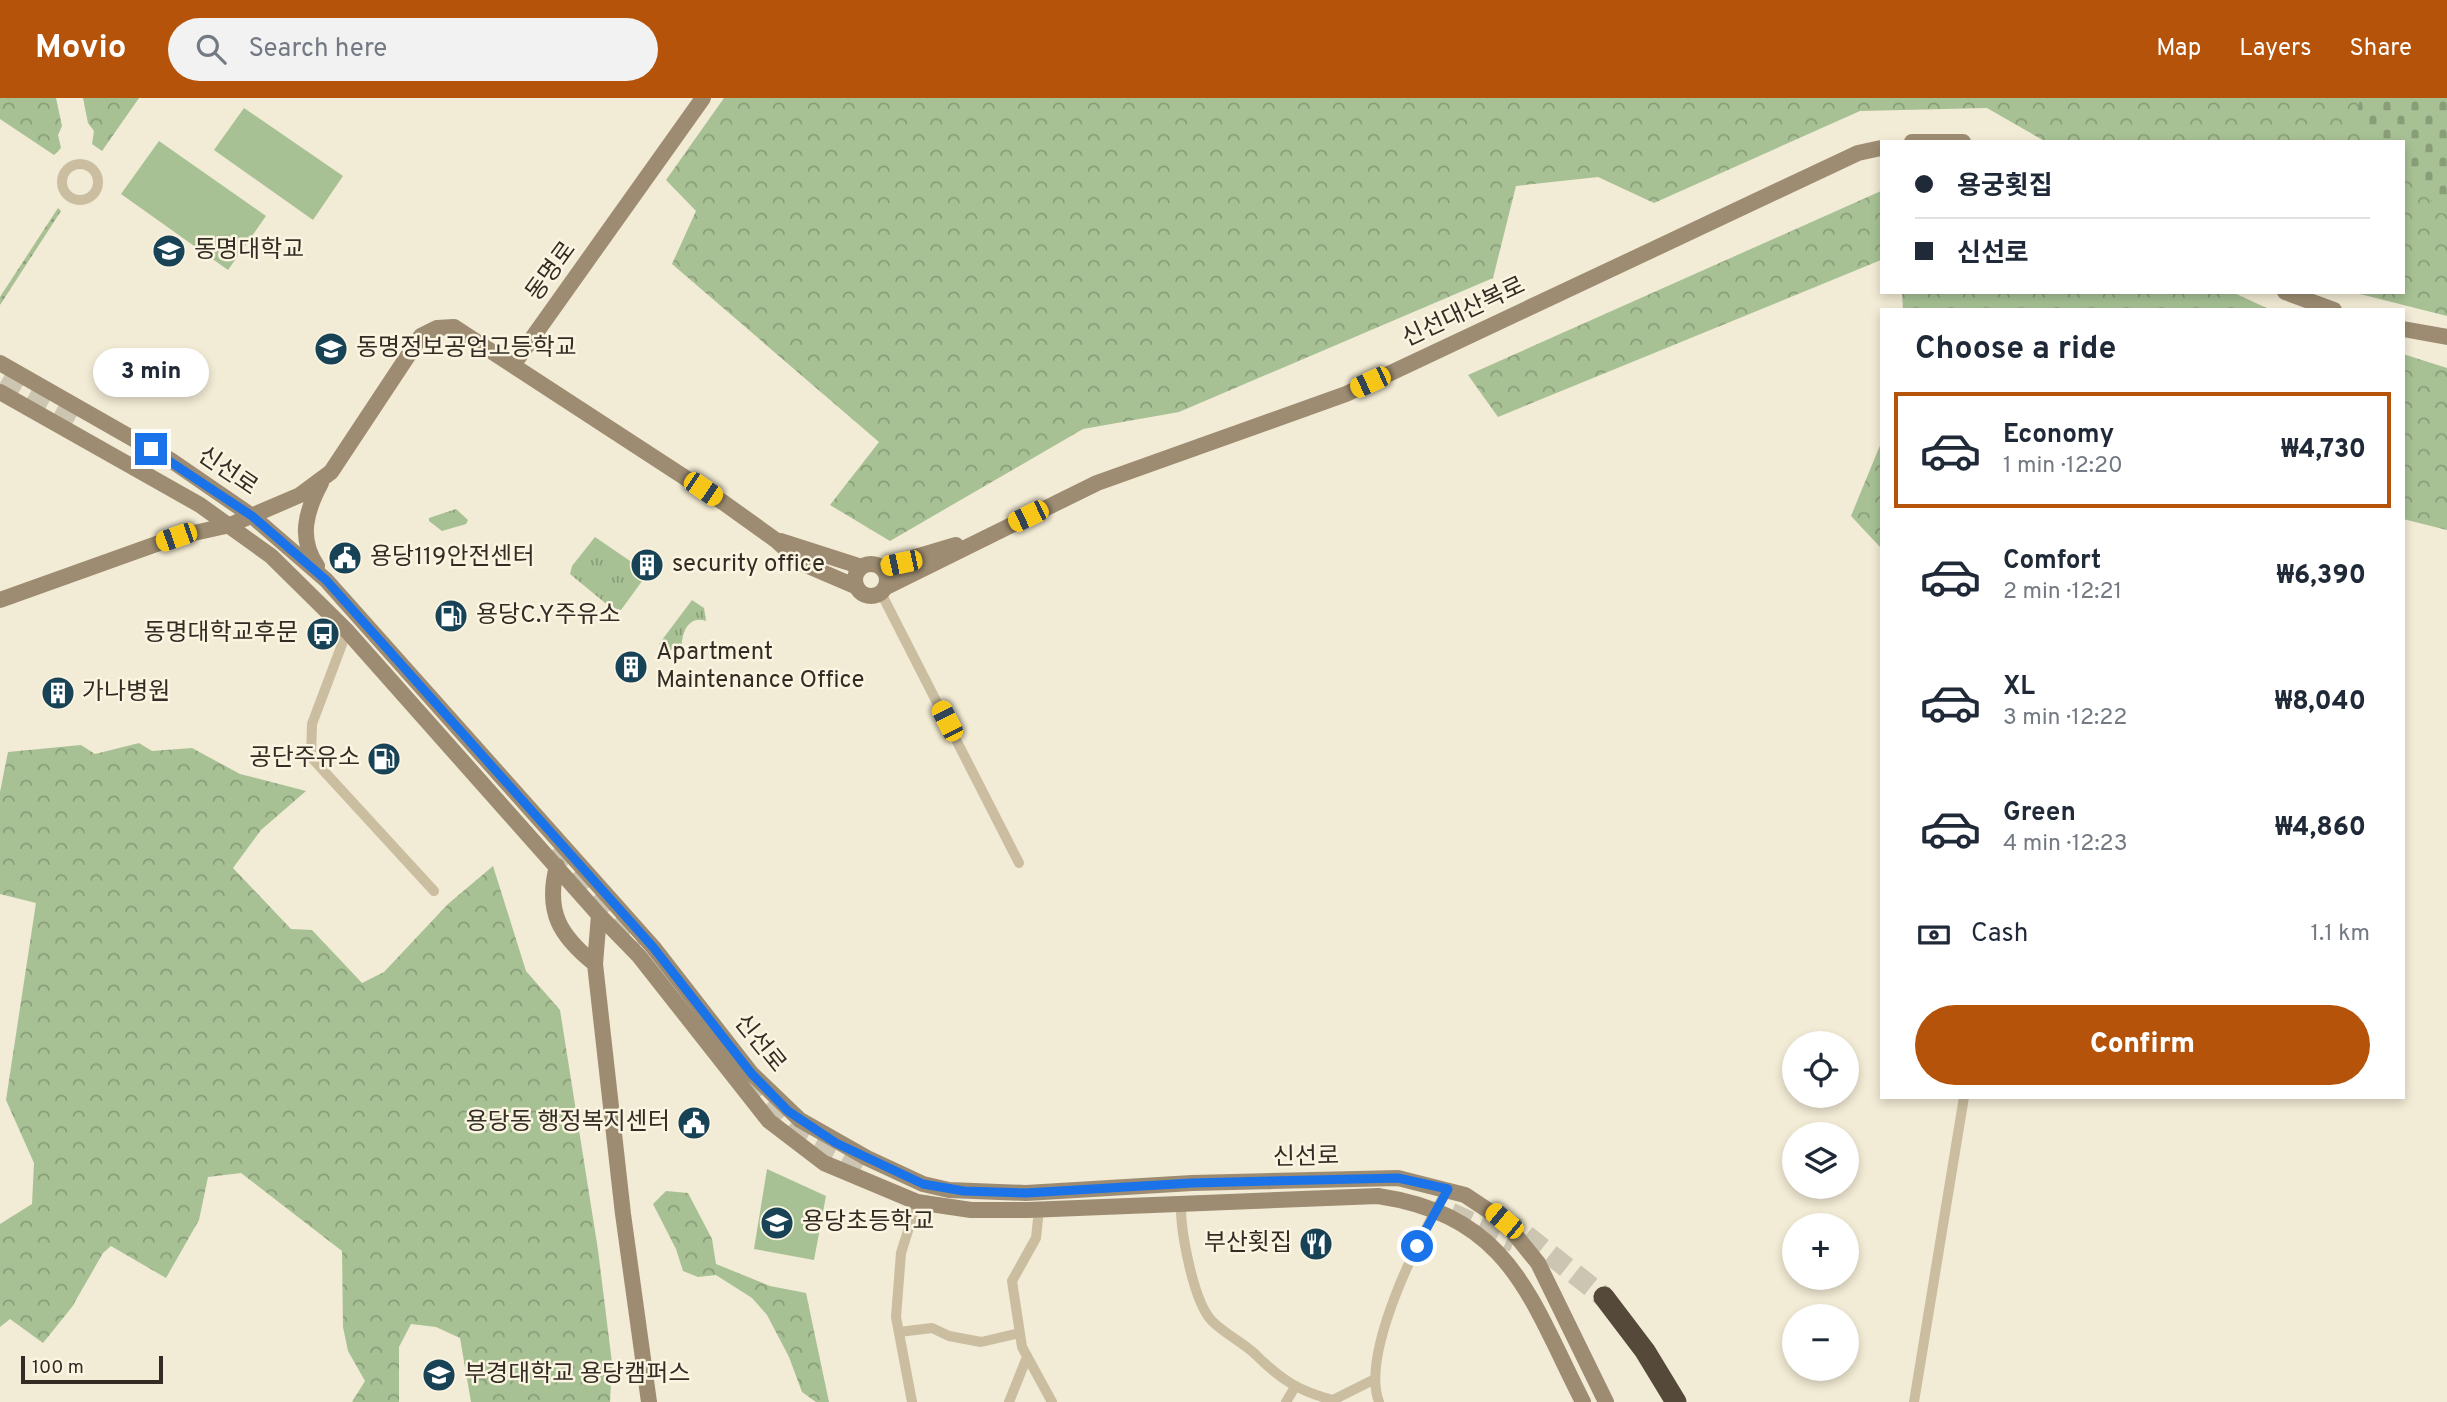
<!DOCTYPE html>
<meta charset="utf-8">
<style>
:root{--surface:#fff;--page:#f2f2f3;--text:#1f2937;--muted:#747a83;--line:#e0e1e3;--accent:#b45309}
body{margin:0;font-family:Overpass,"Noto Sans KR",sans-serif;background:var(--page);color:var(--text);height:100vh;display:flex;flex-direction:column;font-size:26px;white-space:nowrap}
*{box-sizing:border-box;margin:0}
p{font-size:23px;color:var(--muted)}
.icon{flex:none;width:38px;height:38px;fill:none;stroke:currentColor;stroke-width:2;stroke-linecap:round;stroke-linejoin:round}
.map{position:relative;flex:1;overflow:hidden}
.panel{position:absolute;left:1880px;top:210px;width:525px;height:791px;display:flex;flex-direction:column;background:var(--surface);border-radius:0px;box-shadow:0 4px 10px #0003}
.panel>*{flex:none}
.guide{position:absolute;left:1880px;top:42px;width:525px;height:154px;border-radius:0px;box-shadow:0 4px 10px #0003;display:grid;align-content:center;height:154px;padding:0 35px;background:var(--surface)}
.controls{position:absolute;left:1782px;top:933px;display:grid;gap:14px}
.controls a{display:grid;place-items:center;width:77px;height:77px;border-radius:50%;background:var(--surface);box-shadow:0 4px 10px #0003;font-size:35px}
.scale{position:absolute;left:21px;bottom:18px;width:142px;box-sizing:border-box;padding-left:7px;border:4px solid #332c24;border-top:0;font-size:19px;line-height:24px;white-space:nowrap;color:#332c24;-webkit-text-stroke:5px #faf4e1;paint-order:stroke}
.end{position:absolute;width:32px;height:32px;margin:-16px;border:9px solid #1a73e8;background:#fff;box-shadow:0 0 0 4px #fff}
.from{border-radius:50%}
.bubble{position:absolute;height:49px;border-radius:24px;background:var(--surface);box-shadow:0 4px 10px #0003;font-size:23px;font-weight:800;line-height:49px;text-align:center}
.car{position:absolute;width:21px;height:42px;margin:-21px -10px;border-radius:9px;box-shadow:0 0 5px 2px #0007;background:linear-gradient(#f5c518 24%,#345 0 40%,#f5c518 0 76%,#345 0 86%,#f5c518 0)}
.guide b{display:flex;align-items:center;gap:24px;height:66px;font-size:26px}
.guide b+b{border-top:2px solid var(--line)}
.guide i{width:18px;height:18px;background:var(--text)}
ul{padding:0;list-style:none}
li{display:flex;align-items:center;gap:21px;height:116px;margin:0 14px 10px;padding:0 21px;border:4px solid transparent;border-radius:0px}
li div{flex:1}
li b{display:block;font-size:26px}
li em{font-style:normal;font-weight:800}
li.on{border-color:var(--accent)}
li>.icon{width:63px;height:63px;stroke-width:1.5}
h2{padding:0 35px;font-size:32px;line-height:84px}
.pay{display:flex;align-items:center;gap:18px;height:77px;padding:0 35px;font-size:26px}
.pay p{margin-inline-start:auto}
.action{display:flex;gap:14px;margin-top:auto;padding:14px 35px}
.action a{flex:1;height:80px;border-radius:42px;background:var(--accent);color:#fff;font-size:28px;font-weight:800;line-height:80px;text-align:center}
header{display:flex;align-items:center;gap:42px;box-sizing:border-box;height:98px;padding:0 35px;background:var(--accent);color:#fff}
header strong{font-size:33px}
nav{display:flex;gap:38px;margin-inline-start:auto;font-size:24px}
.search{width:490px;height:63px;background:var(--page);display:flex;align-items:center;gap:18px;box-sizing:border-box;padding:0 24px;border-radius:38px;color:var(--muted);font-size:26px}
.map>svg:first-child{display:block}
.grass{fill:url(#grass-dots)}
.forest{fill:url(#forest-crowns)}
.cemetery{fill:url(#cemetery-stones)}
.park{fill:url(#park-tufts)}
.pitch{fill:#a7c194}
.lines{fill:none;stroke-linecap:round;stroke-linejoin:round}
.highway-tunnel{stroke:#ccc5b2;stroke-width:21;stroke-dasharray:21 10;stroke-linecap:butt}
.street{stroke:#cabda0;stroke-width:10}
.secondary{stroke:#9d8c72;stroke-width:16}
.highway{stroke:#55493a;stroke-width:21}
.route{stroke:#1a73e8;stroke-width:9}
.labels{text-anchor:middle;dominant-baseline:central;stroke-width:5;stroke-linejoin:round;paint-order:stroke}
.poi-label{font-size:24px;fill:#332c24;stroke:#faf4e1;text-anchor:start}
.street-label{font-size:24px;fill:#332c24;stroke:#faf4e1}
</style>
<header>
<strong>Movio</strong>
<div class="search"><svg class="icon" aria-label="search" viewBox="0 0 24 24"><circle cx="10" cy="10" r="6"/><path d="M15 15l6 6"/></svg>Search here</div>
<nav><a>Map</a><a>Layers</a><a>Share</a></nav>
</header>
<div class="map">
<svg width="2447" height="1304" viewBox="0 0 2447 1304">
<defs>
<pattern id="grass-dots" width="8" height="8" patternUnits="userSpaceOnUse" patternTransform="scale(1.75)"><rect width="8" height="8" fill="#a7c194"/><path d="M2 2h.1M6 6h.1" fill="none" stroke="#899d79" stroke-width="1.8" stroke-linecap="round"/></pattern>
<pattern id="forest-crowns" width="20" height="18" patternUnits="userSpaceOnUse" patternTransform="scale(1.75)"><rect width="20" height="18" fill="#a7c194"/><path d="M2 6a3 3 0 1 1 6 0M12 15a3 3 0 1 1 6 0" fill="none" stroke="#899d79"/></pattern>
<pattern id="cemetery-stones" width="16" height="16" patternUnits="userSpaceOnUse" patternTransform="scale(1.75)"><rect width="16" height="16" fill="#a7c194"/><path d="M2 7V4a2 2 0 0 1 4 0v3zM10 15v-3a2 2 0 0 1 4 0v3z" fill="#899d79"/></pattern>
<pattern id="park-tufts" width="24" height="20" patternUnits="userSpaceOnUse" patternTransform="scale(1.75)"><rect width="24" height="20" fill="#a7c194"/><path d="M3 7l-1-3M5 7V3M7 7l1-3M15 17l-1-3M17 17v-4M19 17l1-3" fill="none" stroke="#899d79"/></pattern>
</defs>
<rect width="100%" height="100%" fill="#f2ebd5"/>
<path class="grass" d="M58,110L61,113L0,207V199Z"/>
<path class="forest" d="M0,0H56L62,28L58,37L61,50L54,57L0,21Z
M83,0H139L102,53L92,46L94,33L88,25Z
M724,0H2447V218L2352,194H2403V44H2046L1987,10L1860,13L1654,105L1598,79L1516,88L1493,180L1179,314L1083,331L890,443L830,407L879,344L672,166L696,113L666,82Z
M1881,93V162L1498,319L1468,277Z
M1902,194H2232L2271,212H1903Z
M2403,256L2447,270V432L2403,421Z
M1881,345V450L1851,418Z
M139,645L152,653L192,650L240,676L306,693L261,732L233,770L291,831L312,832L362,885L384,874L448,806L493,768L526,873L560,912L598,1152L612,1265L610,1304H471L460,1240L436,1229L411,1226L399,1249V1304H352L365,1283L348,1253L343,1229L342,1153L241,1075L208,1079L199,1122L166,1180L111,1148L103,1155L72,1209L43,1245L10,1221L0,1229V1126L32,1106L34,1065L6,1002L36,805L0,796V694L8,654L81,647L95,656Z
M666,1093L688,1095L712,1141L716,1166L770,1188L806,1195L829,1304H816L802,1294L789,1259L767,1217L752,1200L716,1177L698,1179L683,1173L676,1151L653,1106Z"/>
<path class="cemetery" d="M2360,0H2447V121L2403,71V44H2378L2357,20Z"/>
<path class="park" d="M456,411L468,422L466,426L442,433L429,423V420Z
M595,439L633,465L645,479L621,512L610,509L570,476L572,468Z
M692,502L704,510L706,523C690,517 682,533 682,546L669,553L659,546Z"/>
<path class="pitch" d="M244,10L343,78L313,122L214,52Z
M159,43L266,118L228,172L121,96Z
M767,1071L826,1098L814,1162L754,1151Z"/>
<g class="lines">
<path class="highway-tunnel" d="M0,285L77,329
M555,750L638,849
M749,980L797,1030L871,1070
M1451,1115L1514,1144
M1499,1122L1518,1131L1604,1199"/>
<path class="street" d="M62 84a18 18 0 1 1 36 0a18 18 0 1 1-36 0Z
M881,495L1019,765
M347,533L312,626L311,659L434,793
M1181,1104C1180,1132 1193,1203 1212,1223C1225,1236 1242,1244 1255,1256C1280,1281 1298,1293 1333,1302L1375,1281
M1039,1112L1036,1140L1012,1183L1022,1249L1052,1304
M899,1234L932,1230L949,1238L981,1244L1020,1235
M912,1304L896,1219L901,1155L917,1104
M1009,1304L1027,1259
M1286,1304L1295,1289
M1379,1304C1360,1254 1421,1135 1448,1091
M1914,1304L1964,999"/>
<path class="secondary" d="M1912,44H1963
M2285,194L2334,212
M2403,231L2447,239
M0,265L172,363L252,418L326,482L653,849L751,975L800,1022L867,1060L923,1086L949,1092L1026,1095L1192,1085L1398,1080L1465,1097L1504,1123L1538,1165L1606,1304
M513,267L703,0
M0,294L200,407L271,458L347,533L599,817L639,858L769,1023L824,1065L917,1104L971,1112H1028L1378,1098C1510,1118 1529,1198 1583,1304
M781,443L862,469
M855 482a16 16 0 1 1 32 0a16 16 0 1 1-32 0Z
M317,468C298,440 306,413 321,385
M882,469L956,447
M886,489L1097,385L1346,296L1858,55L1881,50
M0,502L176,439L230,427L300,397L331,374L421,238L437,230L454,229L724,405L777,443L801,465L857,489
M557,768C545,814 560,838 595,866
M599,817L595,866L623,1116L649,1304"/>
<path class="highway" d="M1604,1199L1645,1253L1676,1304"/>
</g>
<g class="lines">
<path class="route" d="M151,351L252,418L326,482L653,849L751,975L788,1013L836,1045L923,1086L964,1093L1026,1095L1192,1085L1398,1080L1448,1091L1417,1148"/>
</g>
<defs>
<symbol id="university-disc" viewBox="-11 -11 22 22"><circle r="9.5" fill="#184356" stroke="#faf4e1"/><path d="M0-5L7-2L0 1L-7-2ZM-4 1L0 2.5L4 1V4Q0 6-4 4Z" fill="#fff"/></symbol>
<symbol id="school-disc" viewBox="-11 -11 22 22"><circle r="9.5" fill="#184356" stroke="#faf4e1"/><path d="M0-5L7-2L0 1L-7-2ZM-4 1L0 2.5L4 1V4Q0 6-4 4Z" fill="#fff"/></symbol>
<symbol id="civic-disc" viewBox="-11 -11 22 22"><circle r="9.5" fill="#184356" stroke="#faf4e1"/><path d="M-.6-6.5H3V-4.5H.6V-3L4-1V1h2V6H-6V1h2V-1L-.6-3ZM-1.2 2.5V6h2.4V2.5Z" fill="#fff"/></symbol>
<symbol id="building-disc" viewBox="-11 -11 22 22"><circle r="9.5" fill="#184356" stroke="#faf4e1"/><path d="M-4-6H4V6H1V3H-1V6H-4ZM-2.5-4.3h1.7v1.8h-1.7ZM.8-4.3h1.7v1.8H.8ZM-2.5-1h1.7V.8h-1.7ZM.8-1h1.7V.8H.8Z" fill="#fff"/></symbol>
<symbol id="fuel-disc" viewBox="-11 -11 22 22"><circle r="9.5" fill="#184356" stroke="#faf4e1"/><path d="M-5.5-6h7V0h2V4h1.3V-2.5L3-4.5l.8-.8L6-3V5H2.5V1h-1V6h-7ZM-4.2-4.7v3.2H.2V-4.7Z" fill="#fff"/></symbol>
<symbol id="bus-disc" viewBox="-11 -11 22 22"><circle r="9.5" fill="#184356" stroke="#faf4e1"/><path d="M-5-6H5V4H4V6H2V4H-2V6H-4V4H-5ZM-3.5-4V0h7V-4ZM-3.5 1.2v1.5H-2V1.2ZM2 1.2v1.5H3.5V1.2Z" fill="#fff"/></symbol>
<symbol id="restaurant-disc" viewBox="-11 -11 22 22"><circle r="9.5" fill="#184356" stroke="#faf4e1"/><path d="M-5-6h1v4h1v-4h1v4h1v-4h1v5L-1.5 .5V6h-2V.5L-5-1ZM5-6V6H3V1.5H1.5Q1.5-4 5-6Z" fill="#fff"/></symbol>
</defs>
<g fill-rule="evenodd">
<use href="#university-disc" x="150" y="134" width="38" height="38"/>
<use href="#school-disc" x="312" y="232" width="38" height="38"/>
<use href="#civic-disc" x="326" y="441" width="38" height="38"/>
<use href="#building-disc" x="628" y="448" width="38" height="38"/>
<use href="#fuel-disc" x="432" y="499" width="38" height="38"/>
<use href="#bus-disc" x="304" y="517" width="38" height="38"/>
<use href="#building-disc" x="612" y="550" width="38" height="38"/>
<use href="#building-disc" x="39" y="576" width="38" height="38"/>
<use href="#fuel-disc" x="365" y="642" width="38" height="38"/>
<use href="#civic-disc" x="675" y="1006" width="38" height="38"/>
<use href="#school-disc" x="758" y="1106" width="38" height="38"/>
<use href="#restaurant-disc" x="1297" y="1127" width="38" height="38"/>
<use href="#university-disc" x="420" y="1258" width="38" height="38"/>
</g>
<g class="labels">
<g class="poi-label">
<text x="194" y="153">동명대학교</text>
<text x="356" y="251">동명정보공업고등학교</text>
<text x="370" y="460">용당119안전센터</text>
<text x="672" y="467">security office</text>
<text x="476" y="518">용당C.Y주유소</text>
<text x="298" y="536" text-anchor="end">동명대학교후문</text>
<text x="656" y="555">Apartment<tspan x="656" dy="28">Maintenance Office</tspan></text>
<text x="82" y="595">가나병원</text>
<text x="360" y="661" text-anchor="end">공단주유소</text>
<text x="670" y="1025" text-anchor="end">용당동 행정복지센터</text>
<text x="802" y="1125">용당초등학교</text>
<text x="1292" y="1146" text-anchor="end">부산횟집</text>
<text x="464" y="1277">부경대학교 용당캠퍼스</text>
</g>
<g class="street-label">
<text transform="translate(552 174) rotate(-54)">동명로</text>
<text transform="translate(1464 215) rotate(-25)">신선대산복로</text>
<text transform="translate(227 374) rotate(34)">신선로</text>
<text transform="translate(759 946) rotate(51)">신선로</text>
<text transform="translate(1306 1060) rotate(-1)">신선로</text>
</g>
</g>
</svg>
<div class="controls">
<a><svg class="icon" aria-label="locate" viewBox="0 0 24 24"><circle cx="12" cy="12" r="6"/><path d="M12 2v4M12 18v4M2 12h4M18 12h4"/></svg></a>
<a><svg class="icon" aria-label="layers" viewBox="0 0 24 24"><path d="M12 4l9 5-9 5-9-5zM3 14l9 5 9-5"/></svg></a>
<a>+</a>
<a>−</a>
</div>
<div class="scale">100 m</div>
<i class="end from" style="left:1417px;top:1148px"></i>
<i class="end" style="left:151px;top:351px"></i>
<div class="bubble" style="left:93px;top:250px;width:116px">3 min</div>
<i class="car" style="left:1370px;top:284px;rotate:245deg"></i>
<i class="car" style="left:703px;top:391px;rotate:124deg"></i>
<i class="car" style="left:1028px;top:418px;rotate:244deg"></i>
<i class="car" style="left:176px;top:439px;rotate:251deg"></i>
<i class="car" style="left:901px;top:465px;rotate:258deg"></i>
<i class="car" style="left:947px;top:623px;rotate:333deg"></i>
<i class="car" style="left:1504px;top:1123px;rotate:310deg"></i>
<div class="guide">
<b><i class="from"></i>용궁횟집</b>
<b><i></i>신선로</b>
</div>
<section class="panel">
<h2>Choose a ride</h2>
<ul>
<li class="on"><svg class="icon" aria-label="car" viewBox="0 0 24 24"><path d="M5 17H2v-5l4-1 3-4h7l3 4 3 1v5h-3M9 17h6M6 11h13"/><circle cx="7" cy="17" r="2"/><circle cx="17" cy="17" r="2"/></svg><div><b>Economy</b><p>1 min · 12:20</p></div><em>₩4,730</em></li>
<li><svg class="icon" aria-label="car" viewBox="0 0 24 24"><path d="M5 17H2v-5l4-1 3-4h7l3 4 3 1v5h-3M9 17h6M6 11h13"/><circle cx="7" cy="17" r="2"/><circle cx="17" cy="17" r="2"/></svg><div><b>Comfort</b><p>2 min · 12:21</p></div><em>₩6,390</em></li>
<li><svg class="icon" aria-label="car" viewBox="0 0 24 24"><path d="M5 17H2v-5l4-1 3-4h7l3 4 3 1v5h-3M9 17h6M6 11h13"/><circle cx="7" cy="17" r="2"/><circle cx="17" cy="17" r="2"/></svg><div><b>XL</b><p>3 min · 12:22</p></div><em>₩8,040</em></li>
<li><svg class="icon" aria-label="car" viewBox="0 0 24 24"><path d="M5 17H2v-5l4-1 3-4h7l3 4 3 1v5h-3M9 17h6M6 11h13"/><circle cx="7" cy="17" r="2"/><circle cx="17" cy="17" r="2"/></svg><div><b>Green</b><p>4 min · 12:23</p></div><em>₩4,860</em></li>
</ul>
<div class="pay"><svg class="icon" aria-label="cash" viewBox="0 0 24 24"><path d="M3 7h18v10H3z"/><circle cx="12" cy="12" r="2"/></svg>Cash<p>1.1 km</p></div>
<div class="action"><a>Confirm</a></div>
</section>
</div>
